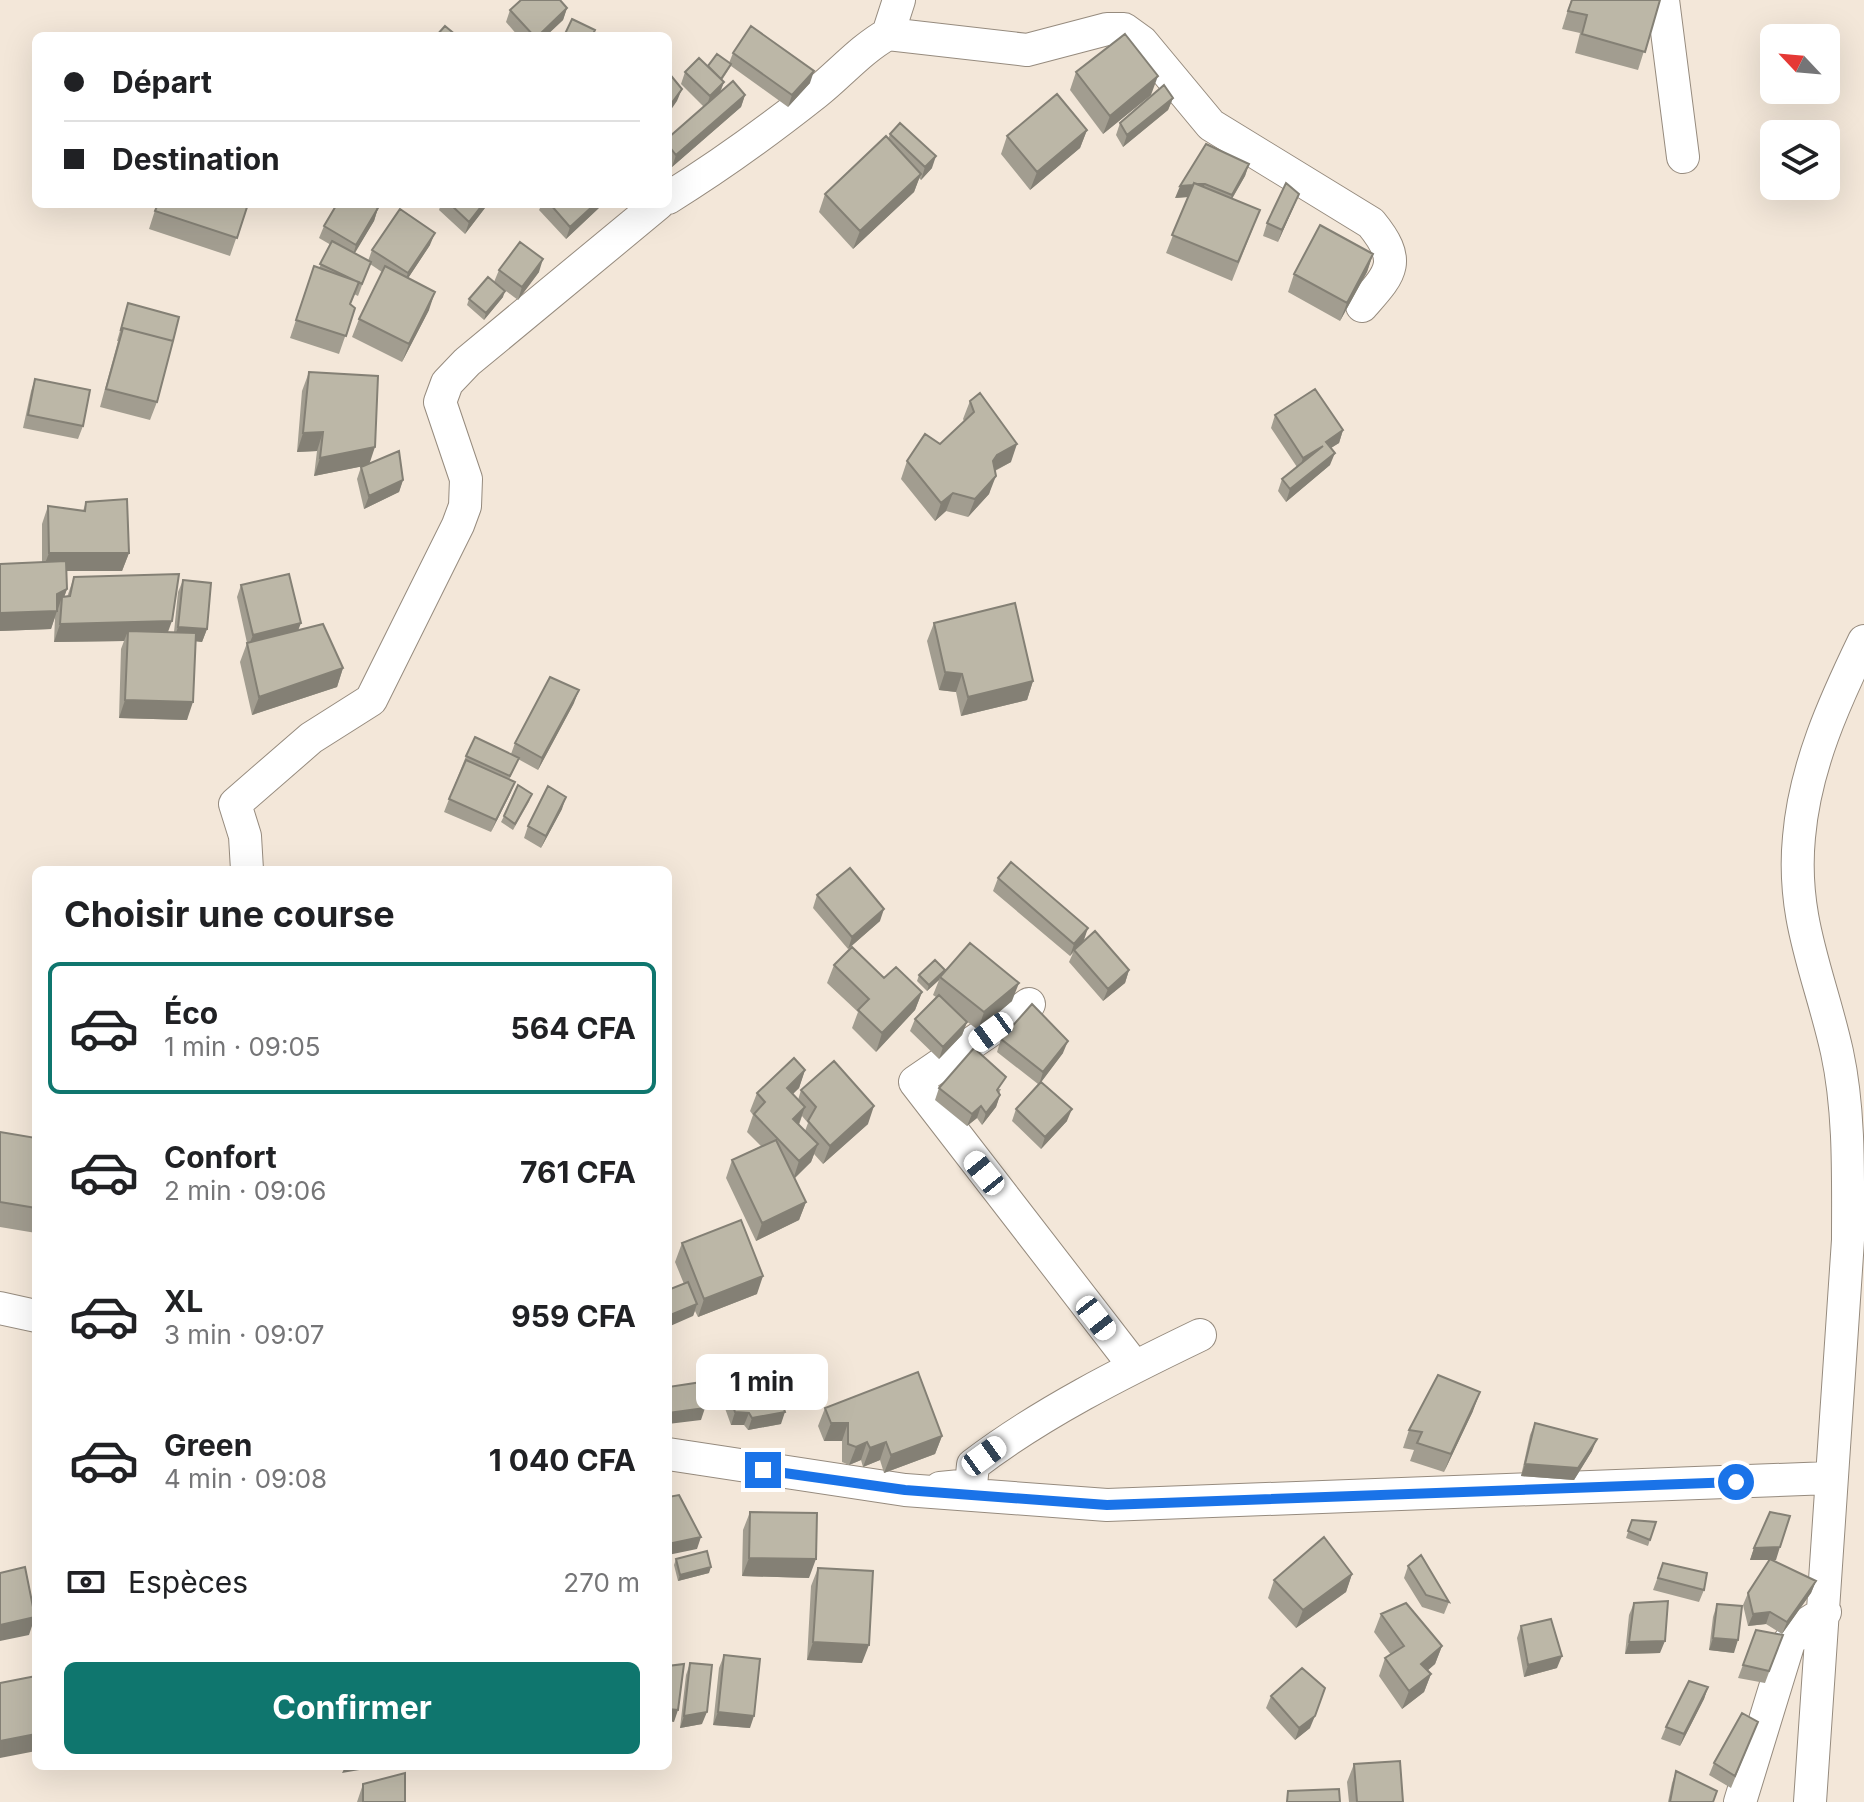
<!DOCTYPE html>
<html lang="fr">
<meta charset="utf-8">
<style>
:root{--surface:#fff;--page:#f6f6f6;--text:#202124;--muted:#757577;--line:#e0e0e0;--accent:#0f766e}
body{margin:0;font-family:Inter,sans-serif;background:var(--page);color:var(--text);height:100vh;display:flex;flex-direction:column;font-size:30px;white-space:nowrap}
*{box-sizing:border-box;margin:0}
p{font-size:26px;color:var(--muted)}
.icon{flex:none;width:44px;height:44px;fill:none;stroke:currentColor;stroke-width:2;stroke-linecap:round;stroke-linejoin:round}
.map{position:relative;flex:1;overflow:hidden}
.side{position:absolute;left:32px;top:866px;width:640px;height:904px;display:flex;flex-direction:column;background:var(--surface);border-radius:12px;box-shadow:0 8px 32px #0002}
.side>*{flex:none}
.hud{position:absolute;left:32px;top:32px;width:640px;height:176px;border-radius:12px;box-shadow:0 8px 32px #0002;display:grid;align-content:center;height:176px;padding:0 32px;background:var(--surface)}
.needle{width:52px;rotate:296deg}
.fabs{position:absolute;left:1760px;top:24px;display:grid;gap:16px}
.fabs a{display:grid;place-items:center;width:80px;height:80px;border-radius:12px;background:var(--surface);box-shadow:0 8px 32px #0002;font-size:40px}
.end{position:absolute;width:36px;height:36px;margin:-18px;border:10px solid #1a73e8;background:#fff;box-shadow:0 0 0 4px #fff}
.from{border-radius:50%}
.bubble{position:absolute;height:56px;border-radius:12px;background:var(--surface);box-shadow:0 8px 32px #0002;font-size:26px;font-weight:700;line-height:56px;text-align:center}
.car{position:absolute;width:24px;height:48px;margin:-24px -12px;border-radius:10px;box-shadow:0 0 6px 2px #0007;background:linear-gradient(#fff 24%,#345 0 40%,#fff 0 76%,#345 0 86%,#fff 0)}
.hud b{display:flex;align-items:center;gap:28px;height:76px;font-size:30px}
.hud b+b{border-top:2px solid var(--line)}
.hud i{width:20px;height:20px;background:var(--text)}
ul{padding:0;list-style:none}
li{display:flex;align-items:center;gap:24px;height:132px;margin:0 16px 12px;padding:0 16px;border:4px solid transparent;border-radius:12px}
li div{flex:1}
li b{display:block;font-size:30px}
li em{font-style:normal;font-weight:700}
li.active{border-color:var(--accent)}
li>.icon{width:72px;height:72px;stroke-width:1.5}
h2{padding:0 32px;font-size:36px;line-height:96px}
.pay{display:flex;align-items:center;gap:20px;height:88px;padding:0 32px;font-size:30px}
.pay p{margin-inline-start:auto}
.button{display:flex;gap:16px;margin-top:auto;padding:16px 32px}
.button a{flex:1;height:92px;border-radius:12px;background:var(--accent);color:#fff;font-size:32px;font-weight:700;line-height:92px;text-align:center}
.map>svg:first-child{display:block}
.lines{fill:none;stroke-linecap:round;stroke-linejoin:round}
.minor-casing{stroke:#968b7e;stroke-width:34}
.minor{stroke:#fff;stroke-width:32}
.wall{fill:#a29d90;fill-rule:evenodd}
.shaded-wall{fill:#848075}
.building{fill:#bcb7a7;stroke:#848075;stroke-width:2}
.route{stroke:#1a73e8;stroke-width:10}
</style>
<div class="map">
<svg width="1864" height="1802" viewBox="0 0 1864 1802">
<rect width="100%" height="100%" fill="#f3e7d9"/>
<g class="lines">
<defs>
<path id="minor" d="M1663,0L1683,157
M888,34L899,0
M668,198C720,166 768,131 816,93C840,74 861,49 888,34L1027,50L1107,29H1124L1142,42L1211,125L1371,223C1403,262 1391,273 1362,306
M247,870L245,836L235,804L311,738L371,700L458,525L465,506L466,479L440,402L447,383L467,362L658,204
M1029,1004L915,1082L1135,1367
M0,1308L36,1316
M668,1454L905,1490L1107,1505L1830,1478
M940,1488L971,1485L973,1465C1041,1413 1123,1372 1200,1335
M1740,1802L1789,1642L1803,1626L1825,1612
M1810,1802L1848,1240C1848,1179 1850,1112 1837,1052C1820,975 1791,919 1799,837C1805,767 1834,703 1864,641"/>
</defs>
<use href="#minor" class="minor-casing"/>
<use href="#minor" class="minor"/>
</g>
<path class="wall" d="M1571,0H1660L1638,70L1575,53L1580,33L1562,29Z
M567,8L563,20L546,36H518L506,22L510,10Z
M733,53L810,83L788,107L731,66L722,80L724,82L720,93L745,95L741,107L672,167L669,164L668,168V138L704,107L681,84L685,72L729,63Z
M1076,72L1151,95L1103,134L1070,90Z
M1173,98L1168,110L1123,147L1116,135L1120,123Z
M1087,130L1080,148L1030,190L1001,154L1007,136Z
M890,134L932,168L921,180L919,178L914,192L853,249L819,212L825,194L888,139Z
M1249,164L1245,176L1232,199L1253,228L1232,281L1166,253L1188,197L1175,198Z
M157,204H248L230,256L149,229Z
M441,204H488L465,234L439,210Z
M542,204H602L601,206L566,239L539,210Z
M1294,206L1278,242L1263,236L1267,223Z
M378,208L374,221L354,253L368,261L372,250L430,245L408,278L429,310L402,362L352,337L359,319L382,272L370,264L358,296L354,294L350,305L355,308L339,354L290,338L314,266L319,268L331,245L319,238L324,226Z
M1373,254L1367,272L1340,321L1288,292L1294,274Z
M499,270L539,272L518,300L494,282Z
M503,297L484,320L467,305L469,299Z
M128,303L157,402L150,420L100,407L118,341H117Z
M309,372L369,464L403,480L399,492L364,509L357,479L361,467L363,466L314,476L317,451L297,452L302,391Z
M35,379L83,426L78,439L23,428L31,391Z
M970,401L1011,462L995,471L989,494L968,517L946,511L935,521L901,479L907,461L940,444L964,421L963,419Z
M1275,415L1343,430L1339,443L1331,448L1330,465L1286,502L1278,491L1282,479L1297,467L1271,428Z
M86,502L129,553L122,571H66L67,589L64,597H67L74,577L168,632H174L178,592L183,580L207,629L202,642L196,641L187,720L119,718L121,649L124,641L54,642L55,617L51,629L0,631V564L42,562V524L48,506L83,511Z
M241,585L298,630L343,668L337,687L252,715L240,662L247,643L237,597Z
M934,623L1033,681L1027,700L961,716L956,692L939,690L927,641Z
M574,703L538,770L518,759L509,780L515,782L510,794L491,832L444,812L466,756L511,754L515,743Z
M530,800L513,830L501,822L504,816Z
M562,809L541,848L524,838L528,826Z
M998,878L1084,940L1080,945L1129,970L1125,983L1103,1001L1069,962L1073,953L1070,956L993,891Z
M817,895L880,921L848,949L813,908Z
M834,965L884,978L922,992L915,1010L876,1052L852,1028L858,1012L827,983Z
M945,970L1012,1001L978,1030L961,1017L967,1022L962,1035L939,1059L910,1031L915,1019L936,997L933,995L939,980L927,991L917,981L919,975Z
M1001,1039L1063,1053L1041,1082L1067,1121L1041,1149L1012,1121L1016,1109L1038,1084L997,1052Z
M805,1070L799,1088L793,1094L798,1100L801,1090L868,1124L823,1164L814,1154L811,1162L794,1178L806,1202L799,1220L756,1241L726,1178L732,1160L761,1146L747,1132L753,1115L750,1111L757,1093ZM802,1116L808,1123L805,1131L799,1125Z
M939,1088L1001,1089L999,1093L1000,1095L996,1107L982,1125L977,1118L967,1126L935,1100Z
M0,1132L36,1138V1233L0,1227Z
M682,1243L757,1294L698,1317L695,1311L693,1316L684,1284L675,1262Z
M722,1374L781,1424L748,1430L744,1425H731L717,1386Z
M825,1408L942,1436L935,1454L884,1473L880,1460L863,1467L861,1460L849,1465L842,1462V1441H824L818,1426Z
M1473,1411L1444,1472L1410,1461L1414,1450L1403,1448L1409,1430Z
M1535,1423L1592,1451L1574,1480L1521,1476L1530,1435Z
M750,1512L809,1578L742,1576L743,1530Z
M1632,1520L1656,1522L1648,1546L1626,1538Z
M1754,1548L1776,1560H1771L1816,1581L1811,1593L1782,1634L1766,1624L1748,1626L1743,1605L1748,1593L1770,1560H1750Z
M676,1559L709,1573L678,1581L674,1565Z
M1663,1563L1704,1590L1699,1602L1653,1590Z
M1408,1566L1449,1602L1444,1614L1422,1607L1404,1578Z
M818,1568L862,1663L807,1660L811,1586Z
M1352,1574L1346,1592L1296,1628L1268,1598L1274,1580Z
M1634,1603L1660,1653L1625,1654L1629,1615Z
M1717,1604L1734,1653L1709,1650L1713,1617Z
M1381,1614L1442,1646L1435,1664L1427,1671L1431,1674L1424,1692L1402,1709L1379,1676L1385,1658L1391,1655L1374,1632Z
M1521,1626L1557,1668L1524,1677L1517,1638Z
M1756,1630L1783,1635L1765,1683L1738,1678Z
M724,1655L750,1728L713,1725L719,1668Z
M690,1663L702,1724L680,1728L686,1675Z
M1708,1687L1704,1699L1680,1746L1661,1739L1666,1727Z
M1271,1696L1310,1728L1295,1740L1266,1708Z
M1758,1722L1731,1788L1709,1775L1714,1763Z
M1354,1764L1403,1802H1349L1347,1782Z
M1676,1771L1713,1802H1668L1672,1783Z
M363,1784L405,1802H357Z"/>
<path class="shaded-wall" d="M567,8L563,20L546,36H538Z
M814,71L810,83L788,107L792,95Z
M1158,76L1151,95L1103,134L1110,116Z
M724,82L719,94L706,108L710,96Z
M682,89L677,101L668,114V108Z
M745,95L741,107L672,167L676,155Z
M1173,98L1168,110L1123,147L1127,135Z
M1087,130L1080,148L1030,190L1037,172Z
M936,156L932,168L921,180L925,167Z
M1249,164L1245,176L1227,207L1232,195Z
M921,174L914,192L853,249L860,231Z
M1205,184L1200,196L1175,198L1180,186Z
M1299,194L1294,206L1278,242L1282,230Z
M483,204H488L465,234L469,222Z
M595,204H602L601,206L566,239L570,227Z
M378,208L374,221L352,258L356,245Z
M435,233L430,245L403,286L408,273Z
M1373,254L1367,272L1340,321L1347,303Z
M543,259L539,272L518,300L522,287Z
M505,291L503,297L484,320L486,313Z
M435,292L429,310L402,362L409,344Z
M1343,430L1339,443L1321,454L1326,442Z
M323,432L317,451L297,452L303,433Z
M1017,444L1011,462L990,473L993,461L997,455Z
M1323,446L1299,470L1303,458Z
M375,447L369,465L314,476L320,458Z
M1335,453L1330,465L1286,502L1290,489Z
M996,476L989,494L968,517L975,499Z
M403,480L399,492L364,509L369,496Z
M953,493L946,511L935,521L941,503Z
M49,553H129L122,571H42Z
M67,589L62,603V597L58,609L51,612L57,611L51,629L0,631V613Z
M172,621L165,640L128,631L124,641L54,642L60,624Z
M301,623L296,636L248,647L253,635Z
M178,627L207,629L202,642L174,639Z
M343,668L337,687L252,715L259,697Z
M945,672L962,674L956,692L939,690Z
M1033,681L1027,700L961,716L968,697Z
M579,690L574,703L538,770L542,758Z
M125,700L193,702L187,720L119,718Z
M515,782L510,794L491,832L496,820Z
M566,797L562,809L541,848L546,836Z
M884,909L880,921L848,949L852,937Z
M1088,928L1084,940L1074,951V950L1070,956L1074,944Z
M945,970L943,976L940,977L939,980L927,991L929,985Z
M1129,970L1125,983L1103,1001L1108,989Z
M1019,983L1012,1001L978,1030L984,1012Z
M922,992L915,1010L876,1052L882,1033Z
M967,1022L962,1035L939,1059L943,1047Z
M1068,1041L1063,1053L1039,1085L1043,1072Z
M805,1070L799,1088L780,1106L787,1088Z
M1000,1095L996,1107L982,1125L986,1113Z
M874,1106L868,1124L823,1164L830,1146Z
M981,1106L977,1118L967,1126L972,1114Z
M805,1107L798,1126L793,1119Z
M1072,1109L1067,1121L1041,1149L1045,1137Z
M818,1144L811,1162L793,1180L799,1161Z
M806,1202L799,1220L756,1241L762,1223Z
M763,1276L757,1294L698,1317L704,1299Z
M697,1304L693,1316L668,1327V1316Z
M1480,1392L1473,1411L1444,1472L1451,1454Z
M705,1408L701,1420L668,1424V1413Z
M735,1412L749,1413L744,1425H731Z
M785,1412L781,1424L748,1430L752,1418Z
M831,1423H848L842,1441H824Z
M942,1436L935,1454L884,1473L891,1455Z
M1597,1439L1592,1451L1574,1480L1521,1476L1525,1464Z
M867,1442L861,1460L849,1465L856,1447Z
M886,1442L880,1460L863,1467L870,1448Z
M701,1537L697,1549L668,1555V1544Z
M1780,1547L1776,1560H1750L1754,1548Z
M749,1558L816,1559L809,1578L742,1576Z
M711,1567L709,1573L678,1581L680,1575Z
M1352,1574L1346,1592L1296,1628L1303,1610Z
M1816,1581L1811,1593L1782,1634L1787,1622Z
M1770,1612L1766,1624L1748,1626L1753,1614Z
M35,1617L29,1635L0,1641V1625Z
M1713,1638L1738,1640L1734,1653L1709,1650Z
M1665,1641L1660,1653L1625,1654L1629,1642Z
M813,1642L869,1645L862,1663L807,1660Z
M1442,1646L1435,1664L1414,1682L1421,1664Z
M1562,1656L1557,1668L1524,1677L1528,1665Z
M1431,1674L1424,1692L1402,1709L1409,1691Z
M1708,1687L1704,1699L1680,1746L1684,1734Z
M668,1709L678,1710L674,1722L668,1721Z
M707,1712L702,1724L680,1728L684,1716Z
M718,1712L754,1716L750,1728L713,1725Z
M1315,1716L1310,1728L1295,1740L1299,1728Z
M36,1734V1751L0,1758V1741Z
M351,1766H371V1768L342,1773L345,1767Z"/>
<path class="building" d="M521,0H560L567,8L538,36H534L510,10Z
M1572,0H1660L1645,52L1582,34L1587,15L1568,11Z
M572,19L595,30L592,36H564Z
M445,26L457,36H436Z
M751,26L814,71L792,95L733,53Z
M1125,34L1158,76L1110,116L1076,72Z
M717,54L731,64L721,79L708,66Z
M699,58L724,82L710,96L685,72Z
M668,72L682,89L668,108Z
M733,81L745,95L676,155L668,145V138Z
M1164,85L1173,98L1127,135L1120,123Z
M1057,94L1087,130L1037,172L1007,136Z
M900,123L936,156L925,167L890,134Z
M886,136L921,174L860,231L825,194Z
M1206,144L1249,164L1232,195L1205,184H1197L1194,183L1193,185L1180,186Z
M1194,183L1260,210L1238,262L1172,235Z
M1286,183L1299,194L1282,230L1267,223Z
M158,204H248L237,238L155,211Z
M337,204H370L378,208L356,245L324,226Z
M450,204H483L469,222Z
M550,204H595L570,227Z
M400,209L435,233L408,273L372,250Z
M1320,225L1373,254L1347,303L1294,274Z
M332,241L371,262L362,284L320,264Z
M520,242L543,259L522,287L499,270Z
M314,266L359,282L350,304L355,308L346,336L296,320Z
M385,266L435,292L409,344L359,319Z
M488,277L505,291L486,313L469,299Z
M128,303L179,317L173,341L123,328L121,329Z
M123,328L173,341L157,402L106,389Z
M309,372L378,376L375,447L320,458L323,432L303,433Z
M35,379L90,390L83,426L28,415Z
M1315,389L1343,430L1326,442L1335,453L1290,489L1282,479L1323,446L1303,458L1275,415Z
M980,393L1017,444L997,455L993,461L996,476L975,499L953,493L941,503L907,461L925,434L940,444L974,412L970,401Z
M399,451L403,480L369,496L361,467Z
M127,499L129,553H49L48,506L85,511L86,502Z
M66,561L67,589L57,594V611L0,613V564Z
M179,574L172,621L60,624L62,597L70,596L74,577Z
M289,574L301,623L253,635L241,585Z
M183,580L211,583L207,629L178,627Z
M1015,603L1033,681L968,697L962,674L945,672L934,623Z
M323,624L343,668L259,697L247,643Z
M128,631L196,633L193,702L125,700Z
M550,677L579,690L542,758L515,743Z
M475,737L519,758L510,776L466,756Z
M466,760L515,782L496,820L449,799Z
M518,785L532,794L515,824L504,816Z
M548,786L566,797L546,836L528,826Z
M1011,862L1088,928L1074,944L998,878Z
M850,868L884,909L852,937L817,895Z
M1095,931L1129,970L1108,989L1074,950Z
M970,943L1019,983L984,1012L940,977Z
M852,947L884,978L896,967L922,992L882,1033L858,1010L869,999L834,965Z
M935,960L945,970L929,985L919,975Z
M939,995L967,1022L943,1047L915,1019Z
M1032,1004L1068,1041L1043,1072L1001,1039Z
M974,1048L1006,1077L997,1090L1000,1095L986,1113L981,1106L972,1114L939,1088Z
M794,1058L805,1070L787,1088L805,1107L793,1119L818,1144L799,1161L754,1114L765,1102L757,1093Z
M834,1061L874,1106L830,1146L808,1121L816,1107L801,1090Z
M1041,1082L1072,1109L1045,1137L1016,1109Z
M0,1132L36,1138V1208L0,1202Z
M776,1140L806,1202L762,1223L732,1160Z
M741,1220L763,1276L704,1299L682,1243Z
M688,1282L697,1304L668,1316V1290Z
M770,1364L785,1412L752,1418L749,1413L735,1412L722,1374Z
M918,1372L942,1436L891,1455L886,1442L870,1448L867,1442L856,1447L848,1444V1423H831L825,1408Z
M1438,1375L1480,1392L1451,1454L1417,1443L1422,1432L1409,1430Z
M702,1382L705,1408L668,1413V1387Z
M1535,1423L1597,1439L1578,1468L1525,1464Z
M679,1495L701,1537L668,1544V1497Z
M750,1512L817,1513L816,1559L749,1558Z
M1770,1512L1790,1516L1780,1547L1754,1548Z
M1632,1520L1656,1522L1650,1540L1628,1531Z
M1324,1537L1352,1574L1303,1610L1274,1580Z
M707,1551L711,1567L680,1575L676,1559Z
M1421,1555L1449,1602L1426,1595L1408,1566Z
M1770,1559L1816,1581L1787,1622L1770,1612L1753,1614L1748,1593Z
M1663,1563L1707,1573L1704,1590L1658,1578Z
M25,1567L35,1617L0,1625V1573Z
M818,1568L873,1571L869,1645L813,1642Z
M1668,1601L1665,1641L1629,1642L1634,1603Z
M1406,1603L1442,1646L1421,1664L1431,1674L1409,1691L1385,1658L1404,1646L1381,1614Z
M1717,1604L1742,1606L1738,1640L1713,1638Z
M1551,1619L1562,1656L1528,1665L1521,1626Z
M1756,1630L1783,1635L1769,1671L1743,1665Z
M724,1655L760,1659L754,1716L718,1712Z
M690,1663L712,1665L707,1712L684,1716Z
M684,1664L678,1710L668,1709V1666Z
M1302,1668L1325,1688L1315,1716L1299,1728L1271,1696Z
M36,1676V1734L0,1741V1683Z
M1689,1681L1708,1687L1684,1734L1666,1727Z
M1742,1713L1758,1722L1735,1776L1714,1763Z
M1400,1761L1403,1802H1357L1354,1764Z
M1676,1771L1717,1791L1713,1802H1670Z
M405,1773V1802H363V1784Z
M1339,1789L1340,1802H1287L1288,1791Z"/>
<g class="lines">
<path class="route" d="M763,1470L905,1490L1107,1505L1736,1482"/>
</g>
</svg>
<div class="fabs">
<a><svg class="needle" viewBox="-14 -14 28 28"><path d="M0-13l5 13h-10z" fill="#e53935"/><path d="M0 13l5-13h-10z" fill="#757577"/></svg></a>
<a><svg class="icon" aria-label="layers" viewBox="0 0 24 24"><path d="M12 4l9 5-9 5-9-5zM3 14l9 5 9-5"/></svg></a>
</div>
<i class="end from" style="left:1736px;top:1482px"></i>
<i class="end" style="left:763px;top:1470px"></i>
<div class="bubble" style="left:696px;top:1354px;width:132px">1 min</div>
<i class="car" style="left:991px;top:1032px;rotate:234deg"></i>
<i class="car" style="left:984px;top:1173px;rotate:321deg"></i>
<i class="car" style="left:1096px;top:1318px;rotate:142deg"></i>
<i class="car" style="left:984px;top:1456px;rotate:54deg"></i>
<div class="hud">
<b><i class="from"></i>Départ</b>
<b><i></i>Destination</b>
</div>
<section class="side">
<h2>Choisir une course</h2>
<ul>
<li class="active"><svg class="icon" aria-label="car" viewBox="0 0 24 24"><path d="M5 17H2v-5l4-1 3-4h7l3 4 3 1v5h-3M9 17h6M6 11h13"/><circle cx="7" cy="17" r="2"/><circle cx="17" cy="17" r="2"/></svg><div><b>Éco</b><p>1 min · 09:05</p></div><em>564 CFA</em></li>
<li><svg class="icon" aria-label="car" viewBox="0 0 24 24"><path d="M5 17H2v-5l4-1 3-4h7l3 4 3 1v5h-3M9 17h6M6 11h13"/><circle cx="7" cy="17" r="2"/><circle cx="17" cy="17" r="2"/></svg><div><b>Confort</b><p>2 min · 09:06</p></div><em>761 CFA</em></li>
<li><svg class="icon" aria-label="car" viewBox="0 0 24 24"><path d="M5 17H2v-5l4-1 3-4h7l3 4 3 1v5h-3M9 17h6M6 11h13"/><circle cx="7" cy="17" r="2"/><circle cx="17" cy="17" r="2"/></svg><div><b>XL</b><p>3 min · 09:07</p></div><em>959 CFA</em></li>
<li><svg class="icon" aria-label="car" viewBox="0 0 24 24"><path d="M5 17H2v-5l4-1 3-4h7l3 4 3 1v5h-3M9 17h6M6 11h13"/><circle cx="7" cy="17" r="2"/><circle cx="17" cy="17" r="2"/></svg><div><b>Green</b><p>4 min · 09:08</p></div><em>1 040 CFA</em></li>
</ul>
<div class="pay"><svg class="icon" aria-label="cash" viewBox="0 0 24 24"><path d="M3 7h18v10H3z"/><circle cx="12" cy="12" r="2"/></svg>Espèces<p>270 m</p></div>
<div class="button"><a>Confirmer</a></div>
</section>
</div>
